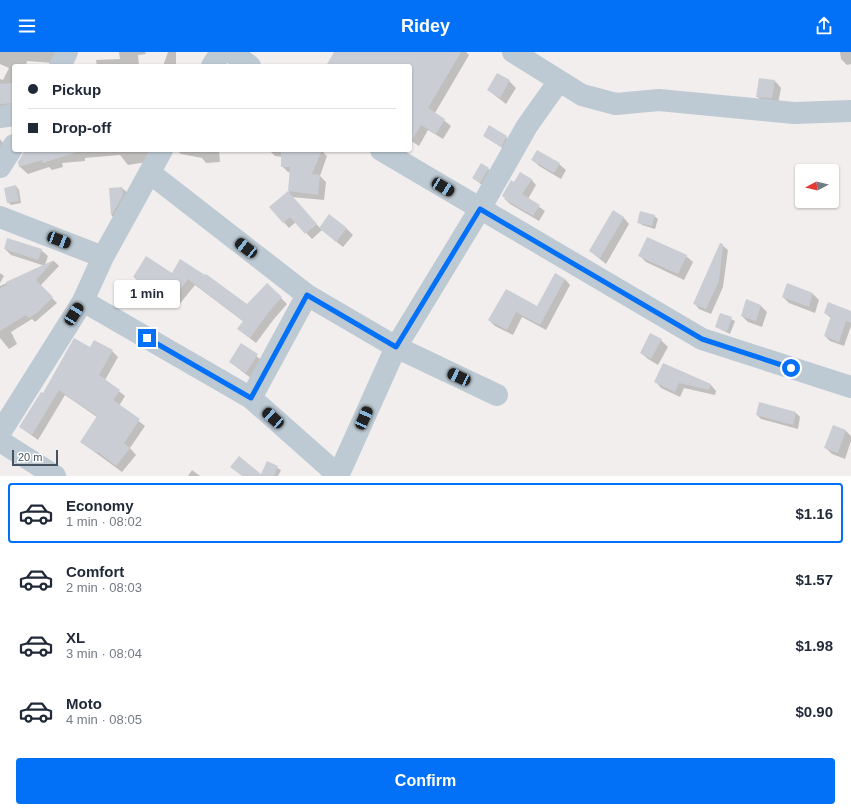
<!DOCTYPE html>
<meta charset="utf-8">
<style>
:root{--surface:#fff;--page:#f2f2f3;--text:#1f2937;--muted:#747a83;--line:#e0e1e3;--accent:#0371f7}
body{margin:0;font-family:Helvetica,sans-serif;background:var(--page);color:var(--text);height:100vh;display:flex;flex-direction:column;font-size:15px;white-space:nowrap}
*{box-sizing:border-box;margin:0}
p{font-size:13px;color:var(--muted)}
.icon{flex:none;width:22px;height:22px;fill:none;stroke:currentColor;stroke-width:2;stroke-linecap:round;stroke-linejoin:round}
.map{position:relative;height:424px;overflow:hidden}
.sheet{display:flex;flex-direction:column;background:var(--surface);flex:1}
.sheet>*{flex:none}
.banner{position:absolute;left:12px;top:12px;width:400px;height:88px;border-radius:4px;box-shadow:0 1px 3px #0004;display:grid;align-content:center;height:88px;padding:0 16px;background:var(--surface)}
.needle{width:26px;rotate:263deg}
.controls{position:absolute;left:795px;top:112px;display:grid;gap:8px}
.controls a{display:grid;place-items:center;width:44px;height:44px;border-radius:4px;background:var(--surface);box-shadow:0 1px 3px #0004;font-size:20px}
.scale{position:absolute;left:12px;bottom:10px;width:46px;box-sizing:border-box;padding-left:4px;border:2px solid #44535f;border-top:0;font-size:11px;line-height:14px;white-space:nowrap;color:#44535f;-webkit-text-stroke:3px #fff;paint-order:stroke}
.end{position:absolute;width:18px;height:18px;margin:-9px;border:5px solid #0371f7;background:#fff;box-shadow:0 0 0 2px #fff}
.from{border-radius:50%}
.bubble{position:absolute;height:28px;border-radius:4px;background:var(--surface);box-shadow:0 1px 3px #0004;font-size:13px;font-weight:800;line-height:28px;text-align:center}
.car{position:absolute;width:12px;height:24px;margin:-12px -6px;border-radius:5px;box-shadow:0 0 3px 1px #0007;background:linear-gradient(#222 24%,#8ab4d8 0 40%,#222 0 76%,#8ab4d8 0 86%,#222 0)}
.banner b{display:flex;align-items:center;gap:14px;height:38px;font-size:15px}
.banner b+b{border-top:1px solid var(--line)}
.banner i{width:10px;height:10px;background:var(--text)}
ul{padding:7px 0 0;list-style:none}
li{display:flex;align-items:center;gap:12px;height:60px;margin:0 8px 6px;padding:0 8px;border:2px solid transparent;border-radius:4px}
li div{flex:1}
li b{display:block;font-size:15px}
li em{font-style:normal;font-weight:800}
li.active{border-color:var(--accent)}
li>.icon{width:36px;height:36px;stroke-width:1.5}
.primary-button{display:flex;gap:8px;margin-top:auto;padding:8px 16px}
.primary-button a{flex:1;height:46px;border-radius:4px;background:var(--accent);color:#fff;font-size:16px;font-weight:800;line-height:46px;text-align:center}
header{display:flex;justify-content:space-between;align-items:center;height:52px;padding:0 16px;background:var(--accent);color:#fff;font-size:18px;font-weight:800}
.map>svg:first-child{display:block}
.shadow{fill:#0003}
.building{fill:#caced4}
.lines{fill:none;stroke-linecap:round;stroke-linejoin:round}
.minor{stroke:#bdcad3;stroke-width:22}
.route{stroke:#0371f7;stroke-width:5}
</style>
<header><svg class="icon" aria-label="menu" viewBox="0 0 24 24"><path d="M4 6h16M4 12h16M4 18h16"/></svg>Ridey<svg class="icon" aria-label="share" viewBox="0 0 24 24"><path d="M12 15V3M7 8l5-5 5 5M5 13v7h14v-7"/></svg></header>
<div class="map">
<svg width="851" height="424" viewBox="0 0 851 424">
<rect width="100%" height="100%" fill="#f2eeee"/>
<path class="shadow" d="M0,0H67L54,11L27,9L26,14H14V60L0,61V27L3,28L9,16L0,12Z
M119,0H145L146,2L138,3L139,14H97L96,8L120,7Z
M168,0H176V14H163Z
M368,0H466L469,3L435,61L451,74L443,87L428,78L419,94L410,88V14H370Z
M840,0H851V12L847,13L841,7Z
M509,29L516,36L506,52L488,38Z
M775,29L781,36L778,52L763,51L757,44Z
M484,84L506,85L509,88L504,97Z
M0,87L3,91L0,108Z
M25,98H149L152,100L153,109L128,113L120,103L85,106V109L62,111L63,115L52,118L49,115L28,122L20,115L19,111Z
M176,98H219L220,110L206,111L202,106L181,102Z
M269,98H321L327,104L320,124L326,130L324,148L292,145L320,176H346L353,183L343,195L322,178L312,187L296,170L289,176L270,155L289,140L291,121L288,120L282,114V105L275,104Z
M533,108L559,112L566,118L561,127L539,114Z
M487,116L494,122L487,137L473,126Z
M531,127L536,133L528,147L545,159L539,169L510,152L505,147L514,132Z
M16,134L19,138L21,151L11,153L8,150Z
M122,136L129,142L118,169L112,164L110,137Z
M654,164L658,167L655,177L642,173L639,170Z
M623,165L629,172L606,212L590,199Z
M722,193L728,198L723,235L711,262L699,257L694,251Z
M5,197L41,198L48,204L45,213L54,209L59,214L40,234L57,251L35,270L32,267L11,280L17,292L9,297L0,286V234L45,214L11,203Z
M639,203L686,204L693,210L684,228L646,210Z
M180,209L247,253L267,232L287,252L274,267L256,291L238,277L244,270L195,233L178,254L140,231L134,225L172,222Z
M0,221L4,224L0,231Z
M565,227L570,233L546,278L522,265L513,283L495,274L489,268L506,238L538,255Z
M787,233L813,242L819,248L815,261L789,251L783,245Z
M747,249L761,254L767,260L762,275L748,270L742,264Z
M851,260V274L844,294L830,289L825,284L831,266L825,261Z
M721,262L735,269L730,282L716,275Z
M661,288L668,295L658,313L648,307L641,301Z
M241,292L264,310L252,327L230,310Z
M91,297L112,299L118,305L105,328L125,344L119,354L145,374L130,396L136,403L122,420L81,390L97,365L65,343L38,388L20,375L43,342Z
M664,312L711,333L716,339L715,343L684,336L680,345L661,336L656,330Z
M760,352L796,361L800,365L798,377L761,367L757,363Z
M833,374L846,379L851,384V389L845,407L832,402L826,396Z
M267,410L281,418L278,424H261Z
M192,418L200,424H188Z"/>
<path class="building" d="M334,0H461L428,56L445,67L436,82L421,73L410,92V14H326Z
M497,21L510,28L500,46L487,38Z
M759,26L775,28L772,46L756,45Z
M14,31V51L0,52V32Z
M489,73L507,84L501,95L483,84Z
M25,98H76L77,100L43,111L42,108L19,115L18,110Z
M281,98H322L312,122L320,123L318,143L288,139L317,172L305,182L290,165L283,171L269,155L288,139L290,115H281Z
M537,98L560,111L554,121L531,108Z
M481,111L489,116L480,131L472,126Z
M520,120L532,127L522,142L540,153L533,164L504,147L505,146L502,144L511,128L514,130Z
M16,133L19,149L7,151L4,136Z
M122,135L123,143L111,164L109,136Z
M613,158L624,165L600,206L589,199Z
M640,159L655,163L652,174L637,171Z
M329,162L347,176L336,190L319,176Z
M647,185L687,203L678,222L638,204Z
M7,186L42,197L38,208L4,197Z
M720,191L723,192L719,229L706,257L693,252Z
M146,204L172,221L180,207L205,223L206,222L247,252L267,231L282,245L268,261L250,286L237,277L243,269L188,227L172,249L133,225Z
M54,208L36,228L53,245L38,260L29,266L26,263L0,279V236L7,233L6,230Z
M555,221L565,227L540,273L516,260L507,278L488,268L506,237L537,254Z
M787,231L813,241L809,255L782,245Z
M746,247L761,253L756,269L741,264Z
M828,250L851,259V271L846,269L839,290L824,284L831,264L824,261Z
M720,261L732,265L727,280L715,275Z
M650,281L662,287L651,307L640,301Z
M74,286L90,295L94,288L113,298L99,323L120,338L113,348L140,367L124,391L130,396L116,414L98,400L96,401L80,390L97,364L59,338L32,383L19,375L41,340L43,341Z
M241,291L258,302L246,321L229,310Z
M663,311L711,332L709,338L679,331L675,340L654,330Z
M759,350L796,360L793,373L756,363Z
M833,373L846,378L838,401L824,396Z
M239,404L261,422L267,409L278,414L274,424H242L230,415Z"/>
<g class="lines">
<path class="minor" d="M231,0L250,14
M513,0L582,43L616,52L659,48L794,61L851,59
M60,14L67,0
M212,14L221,0
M0,65L14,63
M381,98L702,287L851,335
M0,115L14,93
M150,121L307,243L396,295L497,343
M0,165L103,205
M83,249L251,346L339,424
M251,346L307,243
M0,381L83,249L103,205L162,98
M0,389L55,424
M338,424L396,295L480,157L527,74L559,29"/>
</g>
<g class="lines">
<path class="route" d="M147,286L251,346L307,243L396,295L480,157L702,287L791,316"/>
</g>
</svg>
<div class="controls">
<a><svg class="needle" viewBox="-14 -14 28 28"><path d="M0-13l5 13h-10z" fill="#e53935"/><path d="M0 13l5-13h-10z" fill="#747a83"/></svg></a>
</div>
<div class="scale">20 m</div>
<i class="end from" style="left:791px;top:316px"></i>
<i class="end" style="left:147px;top:286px"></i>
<div class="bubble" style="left:114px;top:228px;width:66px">1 min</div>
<i class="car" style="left:443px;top:135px;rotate:121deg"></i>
<i class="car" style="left:59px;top:188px;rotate:111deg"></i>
<i class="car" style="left:246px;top:196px;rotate:308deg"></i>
<i class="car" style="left:74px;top:262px;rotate:32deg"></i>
<i class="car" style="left:459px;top:325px;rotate:295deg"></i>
<i class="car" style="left:273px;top:366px;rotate:312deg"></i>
<i class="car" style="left:364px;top:366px;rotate:24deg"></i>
<div class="banner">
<b><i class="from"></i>Pickup</b>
<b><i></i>Drop-off</b>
</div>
</div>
<section class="sheet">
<ul>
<li class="active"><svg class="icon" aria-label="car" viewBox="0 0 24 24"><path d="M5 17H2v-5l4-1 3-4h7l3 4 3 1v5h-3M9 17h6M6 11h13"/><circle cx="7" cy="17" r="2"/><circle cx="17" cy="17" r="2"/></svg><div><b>Economy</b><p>1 min · 08:02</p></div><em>$1.16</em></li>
<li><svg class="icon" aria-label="car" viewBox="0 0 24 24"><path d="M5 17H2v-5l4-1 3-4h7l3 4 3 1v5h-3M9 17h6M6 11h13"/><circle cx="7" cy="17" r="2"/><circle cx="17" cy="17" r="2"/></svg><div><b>Comfort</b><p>2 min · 08:03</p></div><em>$1.57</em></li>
<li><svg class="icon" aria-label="car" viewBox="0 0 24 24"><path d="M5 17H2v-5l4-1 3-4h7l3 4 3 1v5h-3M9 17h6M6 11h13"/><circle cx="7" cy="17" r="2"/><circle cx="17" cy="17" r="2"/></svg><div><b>XL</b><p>3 min · 08:04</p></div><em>$1.98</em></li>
<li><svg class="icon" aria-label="car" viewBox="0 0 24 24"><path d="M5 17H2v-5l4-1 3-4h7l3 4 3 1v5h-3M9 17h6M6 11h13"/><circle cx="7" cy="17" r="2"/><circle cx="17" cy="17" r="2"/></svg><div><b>Moto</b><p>4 min · 08:05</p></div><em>$0.90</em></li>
</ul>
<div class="primary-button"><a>Confirm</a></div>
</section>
